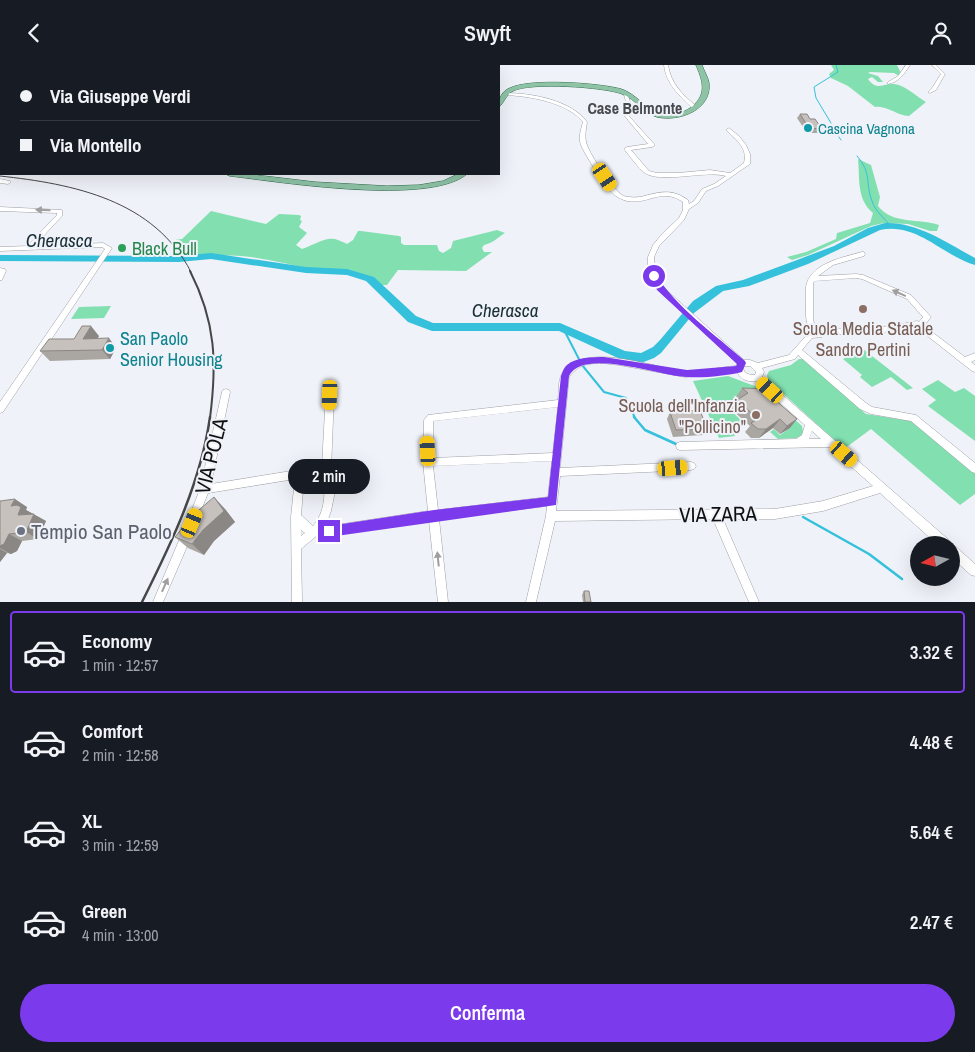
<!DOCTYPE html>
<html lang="it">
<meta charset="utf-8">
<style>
:root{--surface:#171b24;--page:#20242c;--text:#f1f3f6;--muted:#9ea1a6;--line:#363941;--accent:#7c3aed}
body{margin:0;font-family:"Archivo Narrow",sans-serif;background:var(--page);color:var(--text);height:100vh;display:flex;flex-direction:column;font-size:19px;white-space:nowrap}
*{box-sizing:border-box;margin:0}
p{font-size:16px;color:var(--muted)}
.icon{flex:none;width:28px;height:28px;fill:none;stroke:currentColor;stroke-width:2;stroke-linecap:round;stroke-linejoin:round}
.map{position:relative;height:537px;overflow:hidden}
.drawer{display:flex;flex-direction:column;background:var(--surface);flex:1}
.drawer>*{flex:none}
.banner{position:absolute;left:0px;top:0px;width:500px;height:110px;box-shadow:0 5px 20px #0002;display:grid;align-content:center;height:110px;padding:0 20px;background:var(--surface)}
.needle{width:32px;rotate:262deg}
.fabs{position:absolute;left:910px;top:471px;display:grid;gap:10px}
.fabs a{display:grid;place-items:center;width:50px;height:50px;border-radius:50%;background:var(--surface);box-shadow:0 5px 20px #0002;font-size:25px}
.end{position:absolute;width:22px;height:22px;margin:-11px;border:6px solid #7c3aed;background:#fff;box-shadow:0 0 0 2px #fff}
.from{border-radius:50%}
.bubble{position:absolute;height:35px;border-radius:18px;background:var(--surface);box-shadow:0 5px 20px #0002;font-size:16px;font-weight:600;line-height:35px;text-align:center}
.car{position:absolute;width:15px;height:30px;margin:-15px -8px;border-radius:6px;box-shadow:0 0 4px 1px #0007;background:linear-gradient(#f5c518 24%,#345 0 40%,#f5c518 0 76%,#345 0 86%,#f5c518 0)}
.banner b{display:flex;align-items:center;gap:18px;height:48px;font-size:19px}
.banner b+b{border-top:1px solid var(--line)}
.banner i{width:12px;height:12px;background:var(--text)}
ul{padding:9px 0 0;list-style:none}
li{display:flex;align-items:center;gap:15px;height:82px;margin:0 10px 8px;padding:0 10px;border:2px solid transparent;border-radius:5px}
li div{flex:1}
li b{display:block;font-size:19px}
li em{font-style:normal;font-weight:600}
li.on{border-color:var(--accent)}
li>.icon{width:45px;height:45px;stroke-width:1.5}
.cta{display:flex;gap:10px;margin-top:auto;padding:10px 20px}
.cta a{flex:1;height:58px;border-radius:30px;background:var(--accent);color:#fff;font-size:20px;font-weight:600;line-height:58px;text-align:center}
header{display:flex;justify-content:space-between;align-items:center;height:65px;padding:0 20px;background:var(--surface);font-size:22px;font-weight:600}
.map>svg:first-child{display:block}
.green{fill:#82e0b0}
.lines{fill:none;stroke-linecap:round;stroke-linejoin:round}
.stream-far2{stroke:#35c0db;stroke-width:1}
.stream-far1{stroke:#35c0db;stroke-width:2}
.stream{stroke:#35c0db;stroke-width:2.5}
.river{fill:#35c0db;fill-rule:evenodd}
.minor-casing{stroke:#9c9fa4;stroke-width:1}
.major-casing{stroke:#306a4b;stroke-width:1}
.minor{fill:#fff;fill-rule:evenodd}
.major{fill:#8ec3a6;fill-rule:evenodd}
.rail-far2{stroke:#46474a;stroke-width:1}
.rail-far1{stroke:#46474a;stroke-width:2}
.rail{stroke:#46474a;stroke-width:2.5}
.wall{fill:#aaa6a2}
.shaded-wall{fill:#8b8784}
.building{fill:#c6c1bc;stroke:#8b8784}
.oneway{fill:#9f9fa0}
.route{fill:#7c3aed}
.culture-dot{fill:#0f9aa8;stroke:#eff2f8;stroke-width:2}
.leisure-dot{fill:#2e9e5b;stroke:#eff2f8;stroke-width:2}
.education-dot{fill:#8d6e63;stroke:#eff2f8;stroke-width:2}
.worship-dot{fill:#6b7280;stroke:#eff2f8;stroke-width:2}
.labels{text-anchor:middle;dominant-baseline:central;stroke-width:4;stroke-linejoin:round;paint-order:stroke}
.far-culture-label{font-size:15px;fill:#0d838f;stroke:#eff2f8;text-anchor:start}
.far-neighbourhood-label{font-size:16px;font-weight:bold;fill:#484b4f;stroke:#eff2f8}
.leisure-label{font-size:18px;fill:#27864d;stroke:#eff2f8;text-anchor:start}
.education-label{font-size:18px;fill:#785e54;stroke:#eff2f8}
.culture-label{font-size:18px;fill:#0d838f;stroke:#eff2f8;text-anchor:start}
.water-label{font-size:19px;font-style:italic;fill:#192f35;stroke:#eff2f8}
.near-street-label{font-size:21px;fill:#0f1012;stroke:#eff2f8}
.near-worship-label{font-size:21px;fill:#5b616d;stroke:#eff2f8;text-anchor:start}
</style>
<header><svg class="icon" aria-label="back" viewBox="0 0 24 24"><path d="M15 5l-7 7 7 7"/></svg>Swyft<svg class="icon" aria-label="person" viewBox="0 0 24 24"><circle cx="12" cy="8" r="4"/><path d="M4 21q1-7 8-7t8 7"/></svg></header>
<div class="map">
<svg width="975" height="537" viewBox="0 0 975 537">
<rect width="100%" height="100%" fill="#eff2f8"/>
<path class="green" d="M831,0H897L901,8L899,11L894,8L870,7L868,8L878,11L883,17H878L872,12L868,14C878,27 882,18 894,19C905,20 917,32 926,37L909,51C897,51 887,40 875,42L848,21L831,13L829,9L834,5Z
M858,94L871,100L880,132L878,141C893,160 919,153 939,160L937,166H930L908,159L884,158L871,161L808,190L792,195L787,192L806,187L836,174L837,168L870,158L873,148C856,134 860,112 858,94Z
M211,146L266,159L279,149L299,150L301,151L300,155L302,156L299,162L307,168L296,180L302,184C312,181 324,172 335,174C339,175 343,177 347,179L353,175L358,166H361L399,171L401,172V178L404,180H437L439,186L443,188L451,183L453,176L497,165L505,168C497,173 493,178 484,180L482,183L484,187H492L466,206L398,205L387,220H379C361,203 336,207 313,204C289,200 265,193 241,191C223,190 205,191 187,191L175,175L182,174Z
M111,241L104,253L71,254L79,242Z
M863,284L913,323L907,325L891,312L872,322L860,312L862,310L843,294Z
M799,294H803L866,349L911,356L975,407V429L960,440L871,364L844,384L768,315L767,310L769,306L791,300Z
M728,311L760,323L766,329L734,331L738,336L728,343L742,356V360L732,363L735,371L719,373L693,316Z
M938,315L955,327L964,323L975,331V376L928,341L936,335L922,324Z
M769,331L802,361L803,367L801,371L797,373L778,374L770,367L774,364L780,370L790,363L768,343Z"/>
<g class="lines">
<path class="stream-far2" d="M831,58L816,33L814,22L838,7L836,0
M839,72L841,75
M857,91C872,108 865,117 872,136C875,146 884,153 891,161"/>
<path class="stream-far1" d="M563,263L582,300L604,327L626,333L635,353"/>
<path class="stream" d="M634,352L645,365L676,379
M803,452L869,489L902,514"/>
<path class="river" d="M885,158C918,157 947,178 975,193V200C943,191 917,157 880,165L808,199L749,221L723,226L694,248L661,288L654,293L641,298L618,293L559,266H432L408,257L366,216L347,210L306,208L211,194L179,197L0,196V190L179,191L211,188L306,202L347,204L374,212L416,251L433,258H560L625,286L641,288L653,282L660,275L693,236L716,221L743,215L789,198L834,181L868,163Z"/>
<defs>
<path id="minor" d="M249,0H255L253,1H248Z
M664,0H668C671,19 682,29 696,41V43H692C679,30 666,19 664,0Z
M906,0H910C904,9 899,17 888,19V17L898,11Z
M932,0H936L945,9L936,25L930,28L928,27L932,23L941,9Z
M623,26L627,27L630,37L627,49L655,80L652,82L631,85L649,106L657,108H678L710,105L730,108L744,98C748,84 737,75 727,66L726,65L729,63L739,71L746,80L750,89V99L718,121L706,126L698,138L689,144L684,155L659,181L654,192L655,206L663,222L744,295H750L758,298L789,290L806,271L803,265L808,261C805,252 806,243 806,234C806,229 805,223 807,218C813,198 844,192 862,187H864L865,189L864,191L833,200L818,211L856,209L863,210L911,230L931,252L924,261L965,292L975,288V295L971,297L975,300V307L972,306L916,262C883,268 855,271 822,268V272L812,273L802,285L866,338L872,342L916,350L975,398V408L972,407L911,356L871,349L860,344L798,290L795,294L762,303L764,307L762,312L950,476L951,480H938L880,428L823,446L775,454H723L759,537H749L713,454L555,456L536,537H526L546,451L547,441L439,454L448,537H438L429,456L329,471L321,468V467L301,484L302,537H292L291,452L295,414L208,428L196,458L193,460L190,458L188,455L200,424L222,327L223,325L226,324L229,325L230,327L211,419L322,401L326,328L327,326L330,325L333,326L334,328L331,405L334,417V431L331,446L327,457L329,461L428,446L423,397L424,355L428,350L558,335C559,327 558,315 562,309C583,274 655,304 686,306C703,307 719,302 736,301L737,298L658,225L648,206V192L653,180L662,169L679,153L683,145V137C661,122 649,140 627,136C623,135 619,133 616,131C607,125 585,90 581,80C578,72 581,65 583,57C567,37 529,31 505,30L503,29L505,28C531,28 571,35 587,57C586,65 584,72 587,80C590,89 613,125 622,130C623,131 627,132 629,132C635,133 642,132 648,130C664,126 674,125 688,135L689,139L694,136L702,124L714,119L726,111C704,105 662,119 645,108C639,104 629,90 624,84L627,82L648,79L623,49L626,37ZM856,213L862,214L907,234L923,252L919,257L917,256C884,263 849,267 815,262L813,254V218L815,216ZM601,298L619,300L685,312L737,307C741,315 748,317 756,316L805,360L802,370L796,374L680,377L677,378L676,381L677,384L680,385L829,382L873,421L823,436L775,444L556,446L560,411L691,405L694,404L696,401L694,398L691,397L560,403L569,312C579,299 586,299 601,298ZM744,301H750L756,307L755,310C749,310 744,309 743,303ZM558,342L553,388L433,393V356ZM812,366L821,374H809ZM552,396L548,432L438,445L433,401ZM323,410C326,427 325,448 313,461L301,450L304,413ZM301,465L305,468L301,471Z
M0,35H1V37H0Z
M0,114L10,116L11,117L8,119L0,118Z
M0,142L62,145V151L36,179V181L103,178L112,183L3,347L0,348V337L105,184L102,182L0,186V182L29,181L31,177L57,150V148L0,146Z
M0,203L5,204L6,206L2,215H0Z
M187,465L191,466L192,470L163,537H153L183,466Z
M951,480L955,481L975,499V511L971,510L951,492Z"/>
<path id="major" d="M696,0H702C704,6 708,12 709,18C712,45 679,57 657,52C643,48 636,34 622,29C605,22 529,17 513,26C507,29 505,35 501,40L499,41C499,33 502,26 510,23C530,13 599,18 621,24C633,28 639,36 649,43C663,53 683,51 695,39C707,27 702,14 696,0Z
M0,27H1V31H0Z
M0,48H1V52H0Z
M0,91H1V95H0Z
M226,109H247L315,117L387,121L419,120L443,116L458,109H467C429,141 280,117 230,111Z"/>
</defs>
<use href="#minor" class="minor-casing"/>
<use href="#major" class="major-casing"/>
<use href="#minor" class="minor"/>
<use href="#major" class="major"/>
<path class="rail-far2" d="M0,111C74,119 154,135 191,207"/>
<path class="rail-far1" d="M190,206C216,257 217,298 210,353"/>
<path class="rail" d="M142,537C171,479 201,417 210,352"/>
</g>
<path class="wall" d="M800,49L810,54L822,64L819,68H807L797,53Z
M99,271L97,274L116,283L110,294L50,296L40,286L74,274Z
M742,323L779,330L775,336L790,363L780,369L773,363L759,373H751L745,367L750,361L731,344L737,335L738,334L736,332Z
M670,347L707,364L703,370L673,372L667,354Z
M0,436L27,442L26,445L46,456L38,474L22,476L17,486L11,489L7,488L0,497Z
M225,444L235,457L214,476L204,490L188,483L175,472Z
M584,526L591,537H583L582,530Z"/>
<path class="shaded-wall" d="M91,261L99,271L92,283L83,274Z
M109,273L116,283L110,294L102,285Z
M780,354L773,363L759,373L766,364Z
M797,354L790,363L780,369L787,361Z
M214,432L225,444L235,457L214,476L204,490L192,479L203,465Z
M15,434L27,442L26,445L46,456L38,474L26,467L18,450L11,441Z
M9,469L22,476L17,486L11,489L0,483V481Z
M0,484L7,488L0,497Z"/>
<path class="building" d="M800,49H807L810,54H815L822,64L809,63Z
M82,261H91L83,274L109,273L102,285L40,286L49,274H74Z
M770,322L779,330L774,334L797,354L787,361L780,354L766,364H758L751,358L758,354L737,335L748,328L742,323L767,324Z
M700,345L707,364L676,365L670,347Z
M214,432L224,446L203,465L192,479L175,472L193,450Z
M15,434L11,441L17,440L21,442L18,450L34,449L26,467L9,469L4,479L0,481V436Z
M584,526H589L591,537H585Z"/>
<defs><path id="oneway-solid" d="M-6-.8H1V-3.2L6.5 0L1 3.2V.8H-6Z" transform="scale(1.25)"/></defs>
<g class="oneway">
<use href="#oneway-solid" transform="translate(43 145) rotate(-179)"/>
<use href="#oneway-solid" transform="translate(899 228) rotate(-156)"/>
<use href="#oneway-solid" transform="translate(438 494) rotate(-96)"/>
<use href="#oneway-solid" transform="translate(165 520) rotate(-66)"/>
</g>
<path class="route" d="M651,209H656C674,241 717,271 745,296L746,298L742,307C726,311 704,313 687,312C661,312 584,282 569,311L556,440L329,472L325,470L323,466L325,463L329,461L434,445L548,432L561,311C562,308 564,302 567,300C576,292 593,292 604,292L687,305L736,301L737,299L657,225L650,211Z"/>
<g class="culture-dot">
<circle cx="808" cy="63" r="5"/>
<circle cx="110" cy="283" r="5"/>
</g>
<circle class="leisure-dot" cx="122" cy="183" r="5"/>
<g class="education-dot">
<circle cx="863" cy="244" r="5"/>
<circle cx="756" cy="350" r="5"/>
</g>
<circle class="worship-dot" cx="21" cy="466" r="5"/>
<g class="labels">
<g class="far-culture-label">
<text x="818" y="63">Cascina Vagnona</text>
</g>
<g class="far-neighbourhood-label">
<text x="635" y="43">Case Belmonte</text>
</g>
<g class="leisure-label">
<text x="132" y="183">Black Bull</text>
</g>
<g class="education-label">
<text x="863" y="263">Scuola Media Statale<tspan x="863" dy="21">Sandro Pertini</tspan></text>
<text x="746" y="340" text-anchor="end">Scuola dell'Infanzia<tspan x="746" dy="21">"Pollicino"</tspan></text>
</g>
<g class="culture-label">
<text x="120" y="273">San Paolo<tspan x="120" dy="21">Senior Housing</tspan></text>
</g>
<g class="water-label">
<text x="59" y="175">Cherasca</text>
<text x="505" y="245">Cherasca</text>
</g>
<g class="near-street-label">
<text transform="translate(211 391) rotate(-76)">VIA POLA</text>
<text transform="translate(718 449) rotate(-1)">VIA ZARA</text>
</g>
<g class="near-worship-label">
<text x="31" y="466">Tempio San Paolo</text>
</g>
</g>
</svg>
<div class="fabs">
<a><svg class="needle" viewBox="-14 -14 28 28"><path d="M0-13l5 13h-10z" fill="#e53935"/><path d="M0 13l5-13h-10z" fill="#9ea1a6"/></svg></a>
</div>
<i class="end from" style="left:654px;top:211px"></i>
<i class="end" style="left:329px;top:466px"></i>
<div class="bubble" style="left:288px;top:394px;width:82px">2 min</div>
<i class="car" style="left:605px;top:112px;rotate:146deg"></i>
<i class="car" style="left:770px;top:325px;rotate:312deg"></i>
<i class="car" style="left:330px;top:330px;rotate:182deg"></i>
<i class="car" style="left:428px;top:386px;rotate:357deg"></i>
<i class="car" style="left:844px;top:389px;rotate:131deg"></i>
<i class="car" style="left:673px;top:403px;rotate:85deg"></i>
<i class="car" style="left:192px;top:458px;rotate:23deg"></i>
<div class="banner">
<b><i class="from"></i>Via Giuseppe Verdi</b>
<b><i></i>Via Montello</b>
</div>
</div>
<section class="drawer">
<ul>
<li class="on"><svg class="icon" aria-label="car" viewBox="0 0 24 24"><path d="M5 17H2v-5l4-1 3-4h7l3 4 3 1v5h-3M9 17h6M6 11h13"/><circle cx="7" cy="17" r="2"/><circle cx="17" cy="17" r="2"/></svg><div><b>Economy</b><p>1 min · 12:57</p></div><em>3.32 €</em></li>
<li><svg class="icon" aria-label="car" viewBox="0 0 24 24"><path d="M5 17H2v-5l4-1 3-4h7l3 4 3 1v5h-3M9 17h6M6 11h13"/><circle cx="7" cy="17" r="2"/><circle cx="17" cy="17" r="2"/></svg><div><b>Comfort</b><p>2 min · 12:58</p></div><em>4.48 €</em></li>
<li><svg class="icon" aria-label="car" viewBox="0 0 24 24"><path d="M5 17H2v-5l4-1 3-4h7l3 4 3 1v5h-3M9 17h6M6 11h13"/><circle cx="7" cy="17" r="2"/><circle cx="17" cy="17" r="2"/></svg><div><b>XL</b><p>3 min · 12:59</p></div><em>5.64 €</em></li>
<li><svg class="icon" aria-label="car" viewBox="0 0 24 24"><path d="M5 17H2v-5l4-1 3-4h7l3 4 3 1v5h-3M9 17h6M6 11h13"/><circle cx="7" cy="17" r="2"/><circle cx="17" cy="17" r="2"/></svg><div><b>Green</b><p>4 min · 13:00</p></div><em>2.47 €</em></li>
</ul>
<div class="cta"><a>Conferma</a></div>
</section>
